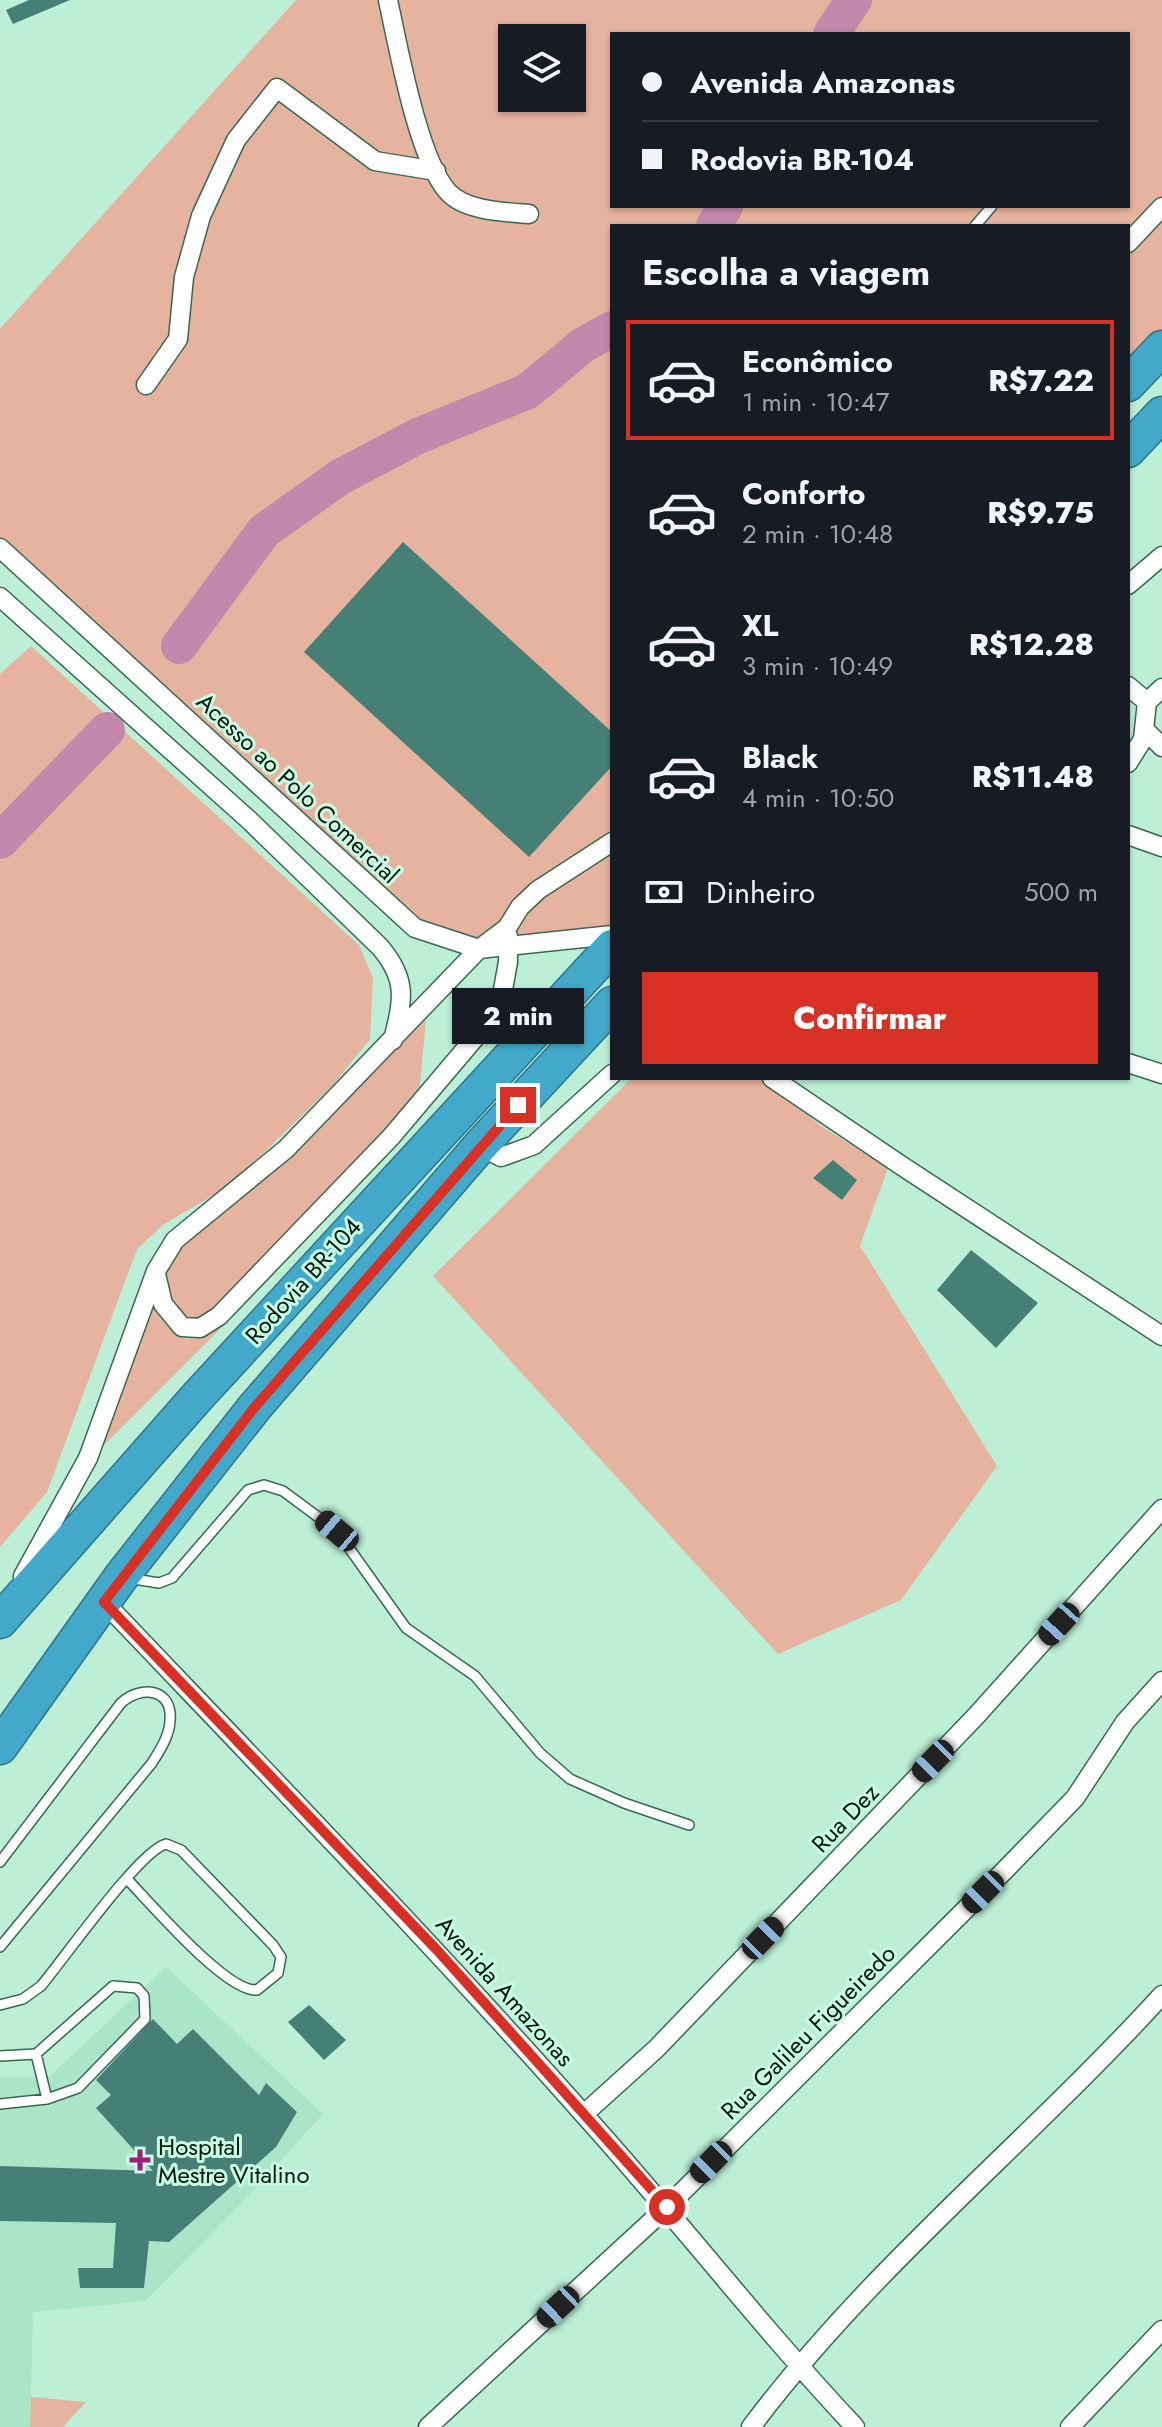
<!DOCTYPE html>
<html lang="pt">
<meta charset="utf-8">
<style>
:root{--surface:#171b24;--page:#20242c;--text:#f1f3f6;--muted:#9ea1a6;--line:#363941;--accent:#d93025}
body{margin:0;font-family:Jost,sans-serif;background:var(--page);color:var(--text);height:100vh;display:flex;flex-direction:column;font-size:30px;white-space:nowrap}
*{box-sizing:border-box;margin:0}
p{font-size:26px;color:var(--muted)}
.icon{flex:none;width:44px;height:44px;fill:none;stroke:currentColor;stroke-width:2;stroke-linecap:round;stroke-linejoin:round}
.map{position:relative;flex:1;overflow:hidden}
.side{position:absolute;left:610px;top:224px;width:520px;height:856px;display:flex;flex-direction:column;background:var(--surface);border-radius:0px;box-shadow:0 2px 6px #0004}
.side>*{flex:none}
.top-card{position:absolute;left:610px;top:32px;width:520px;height:176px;border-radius:0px;box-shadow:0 2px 6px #0004;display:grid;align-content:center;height:176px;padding:0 32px;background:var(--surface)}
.controls{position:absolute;left:498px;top:24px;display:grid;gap:16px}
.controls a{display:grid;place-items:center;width:88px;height:88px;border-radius:0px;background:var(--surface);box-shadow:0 2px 6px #0004;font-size:40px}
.end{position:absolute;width:36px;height:36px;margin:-18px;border:10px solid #d93025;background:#fff;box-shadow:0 0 0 4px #fff}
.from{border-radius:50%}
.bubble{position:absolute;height:56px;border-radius:0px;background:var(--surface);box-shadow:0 2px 6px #0004;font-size:26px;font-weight:800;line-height:56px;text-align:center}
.car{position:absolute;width:24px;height:48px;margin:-24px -12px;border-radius:10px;box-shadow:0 0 6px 2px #0007;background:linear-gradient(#222 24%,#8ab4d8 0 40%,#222 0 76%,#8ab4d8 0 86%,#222 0)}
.top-card b{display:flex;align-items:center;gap:28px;height:76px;font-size:30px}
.top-card b+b{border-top:2px solid var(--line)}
.top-card i{width:20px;height:20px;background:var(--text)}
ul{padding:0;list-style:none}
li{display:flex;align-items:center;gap:24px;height:120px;margin:0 16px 12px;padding:0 16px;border:4px solid transparent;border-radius:0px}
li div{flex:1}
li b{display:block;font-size:30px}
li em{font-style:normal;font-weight:800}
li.selected{border-color:var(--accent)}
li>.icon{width:72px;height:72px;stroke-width:1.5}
h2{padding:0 32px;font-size:36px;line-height:96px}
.pay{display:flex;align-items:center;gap:20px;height:88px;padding:0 32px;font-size:30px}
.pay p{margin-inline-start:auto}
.cta{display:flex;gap:16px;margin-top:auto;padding:16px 32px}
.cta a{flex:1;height:92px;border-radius:0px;background:var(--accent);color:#fff;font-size:32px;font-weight:800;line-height:92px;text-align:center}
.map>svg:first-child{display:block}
.built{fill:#aae5c8}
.green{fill:#e6b39f;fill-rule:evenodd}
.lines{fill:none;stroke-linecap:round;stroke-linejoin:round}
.river{stroke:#c388ab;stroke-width:36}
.building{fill:#457f76}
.lane-casing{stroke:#396852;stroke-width:12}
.street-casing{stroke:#396852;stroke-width:21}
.highway-casing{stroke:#2d768a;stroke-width:37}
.lane{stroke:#fff;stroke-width:9}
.street{stroke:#fff;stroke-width:18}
.highway{stroke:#42a9cb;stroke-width:34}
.route{stroke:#d93025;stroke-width:10}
.poi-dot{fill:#9c2077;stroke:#c9fde3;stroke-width:3}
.labels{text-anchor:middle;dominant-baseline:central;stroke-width:6;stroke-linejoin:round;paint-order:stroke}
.street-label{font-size:24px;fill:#051810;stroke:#c9fde3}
.poi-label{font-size:24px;fill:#051810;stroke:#c9fde3;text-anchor:start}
</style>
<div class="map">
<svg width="1162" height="2427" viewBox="0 0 1162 2427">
<rect width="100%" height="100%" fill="#bcefd6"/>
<path class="built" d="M166,1967L323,2114L238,2207L145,2301L33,2312L30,2427H0V2077H49Z"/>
<path class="green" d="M296,0H1162V339L1128,376V226H612V926L504,945L416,924L0,546V329ZM612,34H1128V206H612ZM512,38H572V98H512Z
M31,646L359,945L373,978L370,1039L333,1085L231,1185L164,1224L137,1249L47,1492L0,1547V674Z
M426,1020L419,1095L210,1317L191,1322C174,1313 157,1294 165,1273C178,1237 231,1208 260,1181C316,1128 371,1074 426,1020Z
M632,1078H763L821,1126L888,1168L860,1246L997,1466L901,1600L778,1654L433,1276Z
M151,1301L166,1321L187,1339L222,1327L98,1451Z
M31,2397L86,2402L63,2427H30Z"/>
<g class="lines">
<path class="river" d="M831,34L854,0
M714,226L725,206
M179,646L264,531L340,477L418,436L528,391L583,345L612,329
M0,841L107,730"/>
</g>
<path class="building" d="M29,0H70L13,24L6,10Z
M403,542L612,732V766L529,857L304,652Z
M833,1160L857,1180L842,1200L813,1178Z
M971,1250L1038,1303L996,1348L937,1290Z
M309,2005L346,2040L324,2060L288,2022Z
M153,2019L177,2044L193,2029L259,2095L266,2083L297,2112L276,2147L169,2242L149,2241L144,2288H80L78,2268H113L116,2223L0,2221V2166L153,2171L96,2108L111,2095L96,2080Z"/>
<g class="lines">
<defs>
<path id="lane" d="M975,226L992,206
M128,1578L159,1583L172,1578L248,1490L264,1485L283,1491L337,1531L406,1628L475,1676L540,1753L570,1779L624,1803L689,1825
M0,1862L121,1703C141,1685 173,1688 170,1721C169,1737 160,1750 152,1763L0,1947
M0,2005L23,1999L41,1986C64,1959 139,1851 166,1844L181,1850L273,1945L281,1957L278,1973L257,1990C227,1993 150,1903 127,1879
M36,2054L47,2099
M0,2056L36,2054L113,1986L137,1988L144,1996L145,2019L78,2088L47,2099L0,2104"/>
<path id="street" d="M388,0C398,46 418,159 448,192C465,211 505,212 529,214
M1128,243L1162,207
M146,385L178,339L184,277L201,216L236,140L277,88L375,161L436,171
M0,548L415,928L479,949L612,935
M1128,585L1162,556
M0,597L249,820L380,947C408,980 403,1000 393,1040
M1128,686L1147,702
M1145,730L1162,747
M1128,763L1143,739L1147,702L1162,688
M1128,835L1162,847
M1128,1063L1162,1074
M772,1078L902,1166L1162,1336
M480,1146L501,1157L534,1145L612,1074
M156,1274L163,1304L182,1327L200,1328L219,1316L391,1137L474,1039L502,995L508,962V936
M23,1576L88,1458L156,1271L175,1240L286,1149L479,949L507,928L520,907L538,890L612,842
M104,1602C266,1772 430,1941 586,2117C678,2219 761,2327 855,2427
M584,2114L656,2049L976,1716L1162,1509
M428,2427L667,2207L1004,1871L1075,1798L1125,1722L1162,1681
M751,2427C870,2268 1028,2142 1162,1995
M1070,2427L1162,2330"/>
<path id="highway" d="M1128,384L1162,348
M1128,450L1162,414
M0,1621L198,1396L612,947
M0,1747L121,1577L254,1408L480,1146L612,1004"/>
</defs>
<use href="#lane" class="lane-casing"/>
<use href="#street" class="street-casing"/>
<use href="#highway" class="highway-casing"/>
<use href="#lane" class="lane"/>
<use href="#street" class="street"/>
<use href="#highway" class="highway"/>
</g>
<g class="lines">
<path class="route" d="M518,1105L254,1408L104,1602L437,1950L667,2207"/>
</g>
<path class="poi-dot" d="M136 2148h8v8h8v8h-8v8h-8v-8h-8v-8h8z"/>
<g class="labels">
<g class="street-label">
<text transform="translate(298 788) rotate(43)">Acesso ao Polo Comercial</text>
<text transform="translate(303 1281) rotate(-48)">Rodovia BR-104</text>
<text transform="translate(845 1818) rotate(-46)">Rua Dez</text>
<text transform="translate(505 1991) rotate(48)">Avenida Amazonas</text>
<text transform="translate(808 2032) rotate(-45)">Rua Galileu Figueiredo</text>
</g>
<g class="poi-label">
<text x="158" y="2146">Hospital<tspan x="158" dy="28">Mestre Vitalino</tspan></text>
</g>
</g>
</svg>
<div class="controls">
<a><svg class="icon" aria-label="layers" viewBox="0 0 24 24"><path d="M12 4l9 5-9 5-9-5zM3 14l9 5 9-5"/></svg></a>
</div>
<i class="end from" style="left:667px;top:2207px"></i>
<i class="end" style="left:518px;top:1105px"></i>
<div class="bubble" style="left:452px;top:988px;width:132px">2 min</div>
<i class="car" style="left:337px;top:1531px;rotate:310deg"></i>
<i class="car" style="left:1059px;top:1624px;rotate:222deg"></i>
<i class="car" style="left:933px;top:1761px;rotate:224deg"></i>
<i class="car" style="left:983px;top:1892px;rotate:225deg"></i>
<i class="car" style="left:763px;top:1938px;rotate:44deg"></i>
<i class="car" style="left:711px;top:2162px;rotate:225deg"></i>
<i class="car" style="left:558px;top:2307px;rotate:227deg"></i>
<div class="top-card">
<b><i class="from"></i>Avenida Amazonas</b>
<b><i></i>Rodovia BR-104</b>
</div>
<section class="side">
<h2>Escolha a viagem</h2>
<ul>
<li class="selected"><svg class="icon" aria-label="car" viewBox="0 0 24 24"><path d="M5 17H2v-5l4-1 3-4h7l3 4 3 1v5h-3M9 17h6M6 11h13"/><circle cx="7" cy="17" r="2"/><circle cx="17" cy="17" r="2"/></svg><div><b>Econômico</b><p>1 min · 10:47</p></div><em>R$7.22</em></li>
<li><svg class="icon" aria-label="car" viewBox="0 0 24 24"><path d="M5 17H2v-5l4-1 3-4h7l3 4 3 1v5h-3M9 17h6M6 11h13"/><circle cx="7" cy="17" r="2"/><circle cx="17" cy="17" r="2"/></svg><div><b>Conforto</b><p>2 min · 10:48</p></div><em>R$9.75</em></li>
<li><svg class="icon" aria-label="car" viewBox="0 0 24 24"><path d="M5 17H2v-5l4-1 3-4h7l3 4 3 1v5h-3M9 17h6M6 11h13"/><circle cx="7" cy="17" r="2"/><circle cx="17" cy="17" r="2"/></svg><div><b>XL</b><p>3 min · 10:49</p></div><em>R$12.28</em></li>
<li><svg class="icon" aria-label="car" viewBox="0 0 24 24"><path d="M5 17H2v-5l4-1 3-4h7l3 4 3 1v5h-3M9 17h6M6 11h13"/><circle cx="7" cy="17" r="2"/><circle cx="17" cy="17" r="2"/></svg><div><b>Black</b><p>4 min · 10:50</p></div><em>R$11.48</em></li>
</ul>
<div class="pay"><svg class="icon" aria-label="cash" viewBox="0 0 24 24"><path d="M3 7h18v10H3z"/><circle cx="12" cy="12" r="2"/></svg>Dinheiro<p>500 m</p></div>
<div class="cta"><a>Confirmar</a></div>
</section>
</div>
